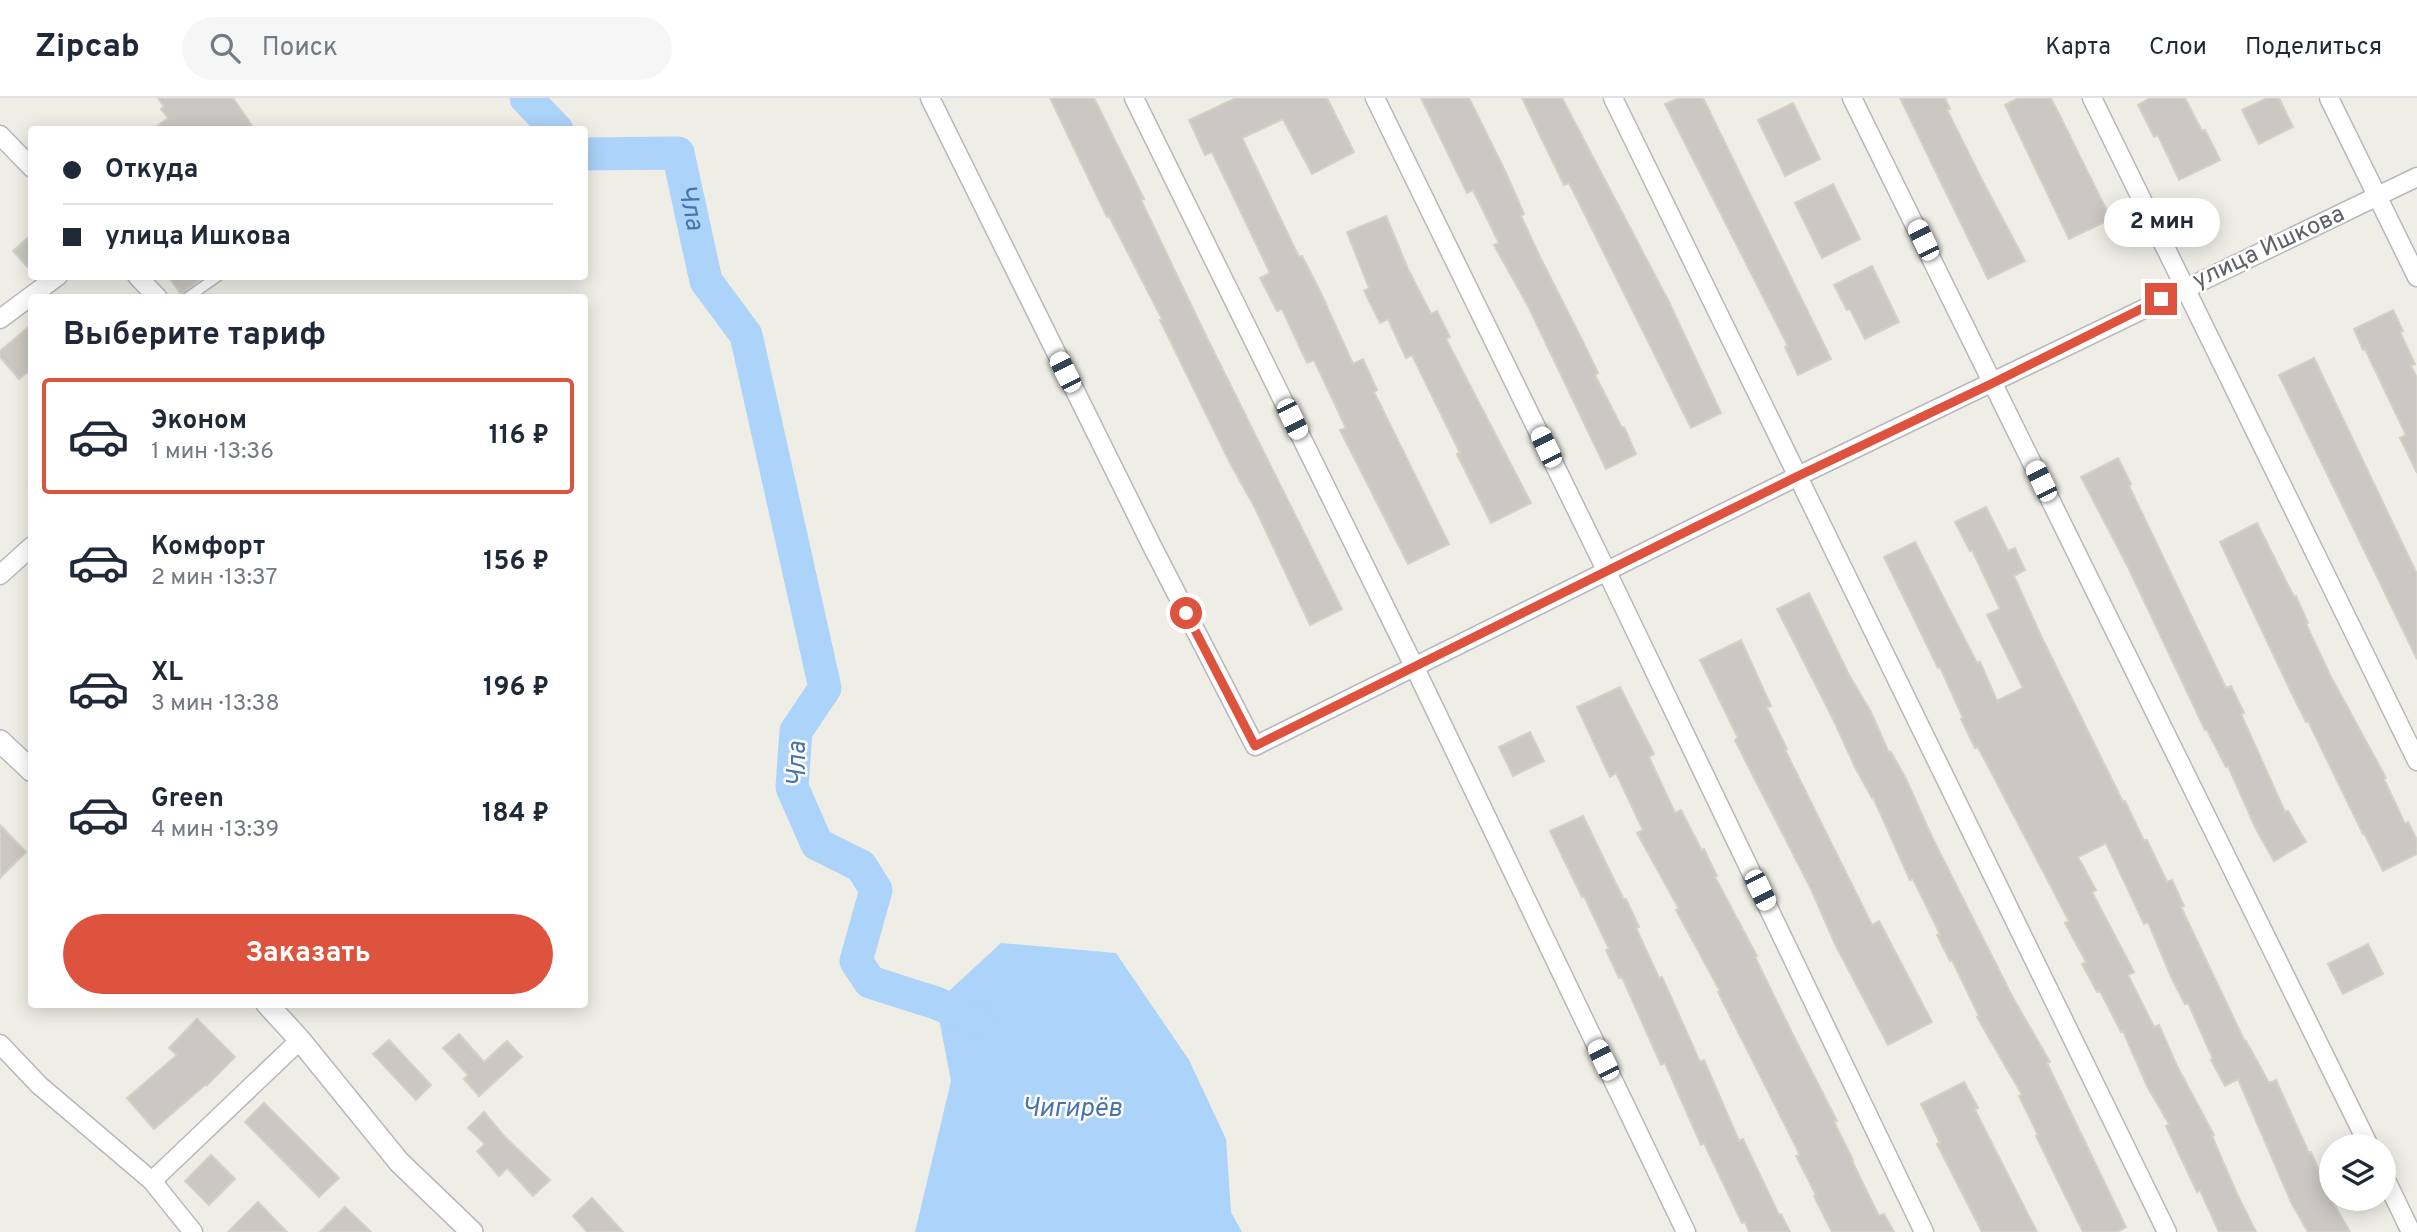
<!DOCTYPE html>
<html lang="ru">
<meta charset="utf-8">
<style>
:root{--surface:#fff;--page:#f6f6f7;--text:#1f2937;--muted:#747a83;--line:#e0e1e3;--accent:#de533e}
body{margin:0;font-family:Overpass,sans-serif;background:var(--page);color:var(--text);height:100vh;display:flex;flex-direction:column;font-size:26px;white-space:nowrap}
*{box-sizing:border-box;margin:0}
p{font-size:23px;color:var(--muted)}
.icon{flex:none;width:38px;height:38px;fill:none;stroke:currentColor;stroke-width:2;stroke-linecap:round;stroke-linejoin:round}
.map{position:relative;flex:1;overflow:hidden}
.side{position:absolute;left:28px;top:196px;width:560px;height:714px;display:flex;flex-direction:column;background:var(--surface);border-radius:7px;box-shadow:0 4px 18px #0003}
.side>*{flex:none}
.guide{position:absolute;left:28px;top:28px;width:560px;height:154px;border-radius:7px;box-shadow:0 4px 18px #0003;display:grid;align-content:center;height:154px;padding:0 35px;background:var(--surface)}
.controls{position:absolute;left:2319px;top:1036px;display:grid;gap:14px}
.controls a{display:grid;place-items:center;width:77px;height:77px;border-radius:50%;background:var(--surface);box-shadow:0 4px 18px #0003;font-size:35px}
.end{position:absolute;width:32px;height:32px;margin:-16px;border:9px solid #de533e;background:#fff;box-shadow:0 0 0 4px #fff}
.from{border-radius:50%}
.bubble{position:absolute;height:49px;border-radius:24px;background:var(--surface);box-shadow:0 4px 18px #0003;font-size:23px;font-weight:700;line-height:49px;text-align:center}
.car{position:absolute;width:21px;height:42px;margin:-21px -10px;border-radius:9px;box-shadow:0 0 5px 2px #0007;background:linear-gradient(#fff 24%,#345 0 40%,#fff 0 76%,#345 0 86%,#fff 0)}
.guide b{display:flex;align-items:center;gap:24px;height:66px;font-size:26px}
.guide b+b{border-top:2px solid var(--line)}
.guide i{width:18px;height:18px;background:var(--text)}
ul{padding:0;list-style:none}
li{display:flex;align-items:center;gap:21px;height:116px;margin:0 14px 10px;padding:0 21px;border:4px solid transparent;border-radius:7px}
li div{flex:1}
li b{display:block;font-size:26px}
li em{font-style:normal;font-weight:700}
li.on{border-color:var(--accent)}
li>.icon{width:63px;height:63px;stroke-width:1.5}
h2{padding:0 35px;font-size:32px;line-height:84px}
.action{display:flex;gap:14px;margin-top:auto;padding:14px 35px}
.action a{flex:1;height:80px;border-radius:42px;background:var(--accent);color:#fff;font-size:28px;font-weight:700;line-height:80px;text-align:center}
header{display:flex;align-items:center;gap:42px;box-sizing:border-box;height:98px;padding:0 35px;background:var(--surface);border-bottom:2px solid var(--line)}
header strong{font-size:33px}
nav{display:flex;gap:38px;margin-inline-start:auto;font-size:24px}
.search{width:490px;height:63px;background:var(--page);display:flex;align-items:center;gap:18px;box-sizing:border-box;padding:0 24px;border-radius:38px;color:var(--muted);font-size:26px}
.map>svg:first-child{display:block}
.water{fill:#acd3f9}
.lines{fill:none;stroke-linecap:round;stroke-linejoin:round}
.river{stroke:#acd3f9;stroke-width:33}
.building{fill:#cbc8c3;stroke:#d3d0c5;stroke-width:2}
.service-casing{stroke:#b6b8bc;stroke-width:12}
.minor-casing{stroke:#b6b8bc;stroke-width:21}
.tertiary-casing{stroke:#b6b8bc;stroke-width:24}
.service{stroke:#fff;stroke-width:9}
.minor{stroke:#fff;stroke-width:18}
.tertiary{stroke:#fff;stroke-width:21}
.route{stroke:#de533e;stroke-width:9}
.labels{text-anchor:middle;dominant-baseline:central;stroke-width:5;stroke-linejoin:round;paint-order:stroke}
.street-label{font-size:24px;fill:#5e6165;stroke:#fff}
.water-label{font-size:26px;font-style:italic;fill:#4973ab;stroke:#fff}
</style>
<header>
<strong>Zipcab</strong>
<div class="search"><svg class="icon" aria-label="search" viewBox="0 0 24 24"><circle cx="10" cy="10" r="6"/><path d="M15 15l6 6"/></svg>Поиск</div>
<nav><a>Карта</a><a>Слои</a><a>Поделиться</a></nav>
</header>
<div class="map">
<svg width="2417" height="1134" viewBox="0 0 2417 1134">
<rect width="100%" height="100%" fill="#efeee6"/>
<path class="water" d="M1001,845L1116,855L1189,962L1226,1041L1231,1114L1242,1134H915L951,983L936,905Z"/>
<g class="lines">
<g class="river">
<path d="M526,0L557,32"/>
<path id="s1" d="M584,56L678,55L706,183L746,237L825,590L796,633L792,689L817,746L861,768L876,792L856,863L870,884L936,905L977,922"/>
</g>
</g>
<path class="building" d="M158,0H233L255,32H152L168,20L161,11L164,9Z
M1050,0H1094L1144,101L1141,102L1207,240L1342,511L1310,527L1255,410L1230,365L1160,222L1162,221L1109,118L1107,119Z
M1236,0H1327L1354,54L1312,76L1283,21L1242,40L1299,159L1302,158L1319,191L1353,266L1363,261L1377,292L1374,294L1449,446L1408,466L1340,332L1346,330L1314,262L1307,265L1282,211L1277,213L1260,180L1270,175L1212,54L1205,57L1189,22Z
M1421,0H1469L1506,75L1524,116L1521,118L1540,159L1581,240L1598,275L1595,277L1622,330L1624,329L1636,356L1606,371L1528,208L1494,147L1499,145L1473,92L1467,95Z
M1522,0H1562L1669,204L1721,315L1691,330L1593,133L1569,85L1564,87Z
M1679,0H1703L1831,261L1798,277L1785,249L1788,248L1665,6Z
M1900,0H1945L1950,11L1947,12L1981,80L2025,163L1988,181Z
M2018,0H2051L2111,121L2069,141L2005,7Z
M2150,0H2185L2202,33L2205,32L2220,62L2179,82L2158,37L2154,39L2138,7Z
M2267,0H2279L2293,29L2259,46L2242,12Z
M1793,5L1820,61L1785,78L1758,22Z
M1833,86L1860,141L1822,160L1795,105Z
M1386,118L1408,171L1431,216L1437,213L1450,239L1446,241L1531,405L1491,425L1457,356L1460,355L1412,257L1406,260L1388,221L1380,225L1364,193L1369,190L1347,134Z
M32,136V174L13,153Z
M1872,168L1899,224L1865,241L1850,211L1847,212L1834,187Z
M168,178H204L181,196Z
M2393,212L2403,233L2400,234L2415,266L2411,268L2417,280V375L2400,340L2406,337L2365,251L2363,252L2354,231Z
M32,226V270L19,281L0,259V253Z
M2314,260L2417,476V561L2279,277Z
M2118,360L2131,386L2129,388L2226,590L2231,588L2244,615L2241,616L2285,714L2288,713L2306,744L2274,763L2256,731L2228,668L2226,669L2207,632H2205L2128,469L2081,379Z
M1986,409L2008,453L2015,450L2025,472L2014,478L2042,540L2123,704L2125,703L2144,743L2147,742L2167,784L2172,782L2184,808L2181,809L2245,944L2246,943L2269,985L2276,982L2309,1055L2311,1054L2324,1084L2322,1085L2350,1134H2308L2291,1104L2238,981L2225,988L2211,962L2213,961L2188,905L2185,906L2172,881L2148,824L2144,826L2106,745L2078,759L2096,792L2092,794L2134,874L2128,877L2154,929L2159,927L2177,968L2214,1037L2212,1038L2237,1096L2256,1134H2219L2200,1092L2197,1094L2166,1028L2169,1026L2147,988L2123,933L2121,934L2100,893L2097,894L2082,866L2086,864L2065,825L2069,823L1978,649L1975,650L1961,621L1963,620L1940,569L1938,570L1884,459L1915,444L1977,565L1980,564L1997,603L2023,590L1987,517L2000,511L1972,452L1970,453L1955,424Z
M2257,425L2294,499L2296,498L2308,525L2306,526L2330,577L2386,680L2384,681L2405,726L2408,724L2417,742V756L2383,773L2364,735L2363,736L2308,623L2306,624L2292,596L2220,444Z
M1809,495L1849,577L1871,614L1889,655L1891,654L1906,681L1932,739L2013,900L2050,964L2047,965L2126,1129L2117,1134H2083L2055,1077L2036,1038L2038,1037L2019,998L2022,997L1977,919L1979,918L1952,862L1950,863L1937,837L1940,836L1913,781L1910,782L1873,699L1872,700L1855,669L1833,621L1777,511Z
M1741,542L1771,608L1767,610L1787,651L1785,652L1872,827L1879,823L1932,924L1888,947L1835,846L1811,791L1749,670L1735,642L1738,640L1700,562Z
M1620,589L1654,656L1649,659L1675,715L1681,712L1702,753L1704,751L1717,778L1715,779L1757,858L1755,859L1794,939L1837,1023L1834,1024L1853,1062L1852,1063L1879,1118L1884,1116L1894,1134H1832L1814,1098L1816,1097L1796,1058L1800,1057L1718,894L1720,893L1676,812L1679,811L1637,735L1643,732L1616,675L1610,679L1577,609Z
M1530,634L1544,663L1513,678L1499,649Z
M1583,718L1624,802L1626,801L1639,829L1636,830L1659,880L1662,879L1700,964L1704,962L1739,1043L1743,1041L1779,1117L1781,1116L1790,1134H1749L1745,1124L1742,1125L1704,1045L1701,1047L1665,965L1661,967L1622,879L1619,880L1606,852L1609,851L1584,798L1582,799L1550,733Z
M0,727L26,754L0,780Z
M2368,846L2383,876L2343,896L2328,866Z
M197,921L235,959L207,987L206,986L154,1031L127,1000L177,957L169,950Z
M459,936L484,964L507,943L522,959L479,998L464,981L468,977L443,950Z
M389,942L431,987L416,1002L373,956Z
M1964,984L1978,1010L1975,1012L2037,1134H1982L1937,1046L1940,1045L1921,1006Z
M264,1005L339,1080L319,1099L245,1024Z
M484,1014L504,1038L550,1082L533,1098L507,1070L499,1078L477,1053L485,1046L468,1030Z
M211,1057L235,1081L209,1107L185,1083Z
M592,1100L623,1134H587L573,1118Z
M258,1104L287,1134H228Z
M345,1109L371,1134H320Z"/>
<g class="lines">
<defs>
<path id="service" d="M187,200L218,178"/>
<path id="minor" d="M930,0L1152,448L1255,648L1798,378L2417,79
M1134,0L1414,568L1686,1134
M1375,0L1607,474L1924,1134
M1613,0L2167,1134
M1852,0L2369,1048
M2092,0L2417,663
M2329,0L2417,179
M0,37L32,70
M137,178L158,200
M0,221L58,178
M0,477L32,448
M0,946L39,987L152,1083L193,1134
M2384,1078L2411,1134
M152,1083L300,942"/>
<path id="tertiary" d="M0,643L32,673
M267,906L300,942L399,1064L472,1134"/>
</defs>
<use href="#service" class="service-casing"/>
<use href="#minor" class="minor-casing"/>
<use href="#tertiary" class="tertiary-casing"/>
<use href="#service" class="service"/>
<use href="#minor" class="minor"/>
<use href="#tertiary" class="tertiary"/>
</g>
<g class="lines">
<path class="route" d="M1186,515L1255,648L1798,378L1993,285L2161,201"/>
</g>
<g class="labels">
<g class="street-label">
<text transform="translate(2269 150) rotate(-25)">улица Ишкова</text>
</g>
<g class="water-label">
<text stroke="none"><textPath href="#s1" startOffset="150">Чла</textPath></text>
<text transform="translate(798 666) rotate(-90)">Чла</text>
<text x="1072" y="1011">Чигирёв</text>
</g>
</g>
</svg>
<div class="controls">
<a><svg class="icon" aria-label="layers" viewBox="0 0 24 24"><path d="M12 4l9 5-9 5-9-5zM3 14l9 5 9-5"/></svg></a>
</div>
<i class="end from" style="left:1186px;top:515px"></i>
<i class="end" style="left:2161px;top:201px"></i>
<div class="bubble" style="left:2104px;top:100px;width:116px">2 мин</div>
<i class="car" style="left:1923px;top:142px;rotate:334deg"></i>
<i class="car" style="left:1065px;top:274px;rotate:333deg"></i>
<i class="car" style="left:1292px;top:321px;rotate:154deg"></i>
<i class="car" style="left:1546px;top:349px;rotate:334deg"></i>
<i class="car" style="left:2041px;top:383px;rotate:334deg"></i>
<i class="car" style="left:1760px;top:792px;rotate:154deg"></i>
<i class="car" style="left:1603px;top:962px;rotate:334deg"></i>
<div class="guide">
<b><i class="from"></i>Откуда</b>
<b><i></i>улица Ишкова</b>
</div>
<section class="side">
<h2>Выберите тариф</h2>
<ul>
<li class="on"><svg class="icon" aria-label="car" viewBox="0 0 24 24"><path d="M5 17H2v-5l4-1 3-4h7l3 4 3 1v5h-3M9 17h6M6 11h13"/><circle cx="7" cy="17" r="2"/><circle cx="17" cy="17" r="2"/></svg><div><b>Эконом</b><p>1 мин · 13:36</p></div><em>116 ₽</em></li>
<li><svg class="icon" aria-label="car" viewBox="0 0 24 24"><path d="M5 17H2v-5l4-1 3-4h7l3 4 3 1v5h-3M9 17h6M6 11h13"/><circle cx="7" cy="17" r="2"/><circle cx="17" cy="17" r="2"/></svg><div><b>Комфорт</b><p>2 мин · 13:37</p></div><em>156 ₽</em></li>
<li><svg class="icon" aria-label="car" viewBox="0 0 24 24"><path d="M5 17H2v-5l4-1 3-4h7l3 4 3 1v5h-3M9 17h6M6 11h13"/><circle cx="7" cy="17" r="2"/><circle cx="17" cy="17" r="2"/></svg><div><b>XL</b><p>3 мин · 13:38</p></div><em>196 ₽</em></li>
<li><svg class="icon" aria-label="car" viewBox="0 0 24 24"><path d="M5 17H2v-5l4-1 3-4h7l3 4 3 1v5h-3M9 17h6M6 11h13"/><circle cx="7" cy="17" r="2"/><circle cx="17" cy="17" r="2"/></svg><div><b>Green</b><p>4 мин · 13:39</p></div><em>184 ₽</em></li>
</ul>
<div class="action"><a>Заказать</a></div>
</section>
</div>
